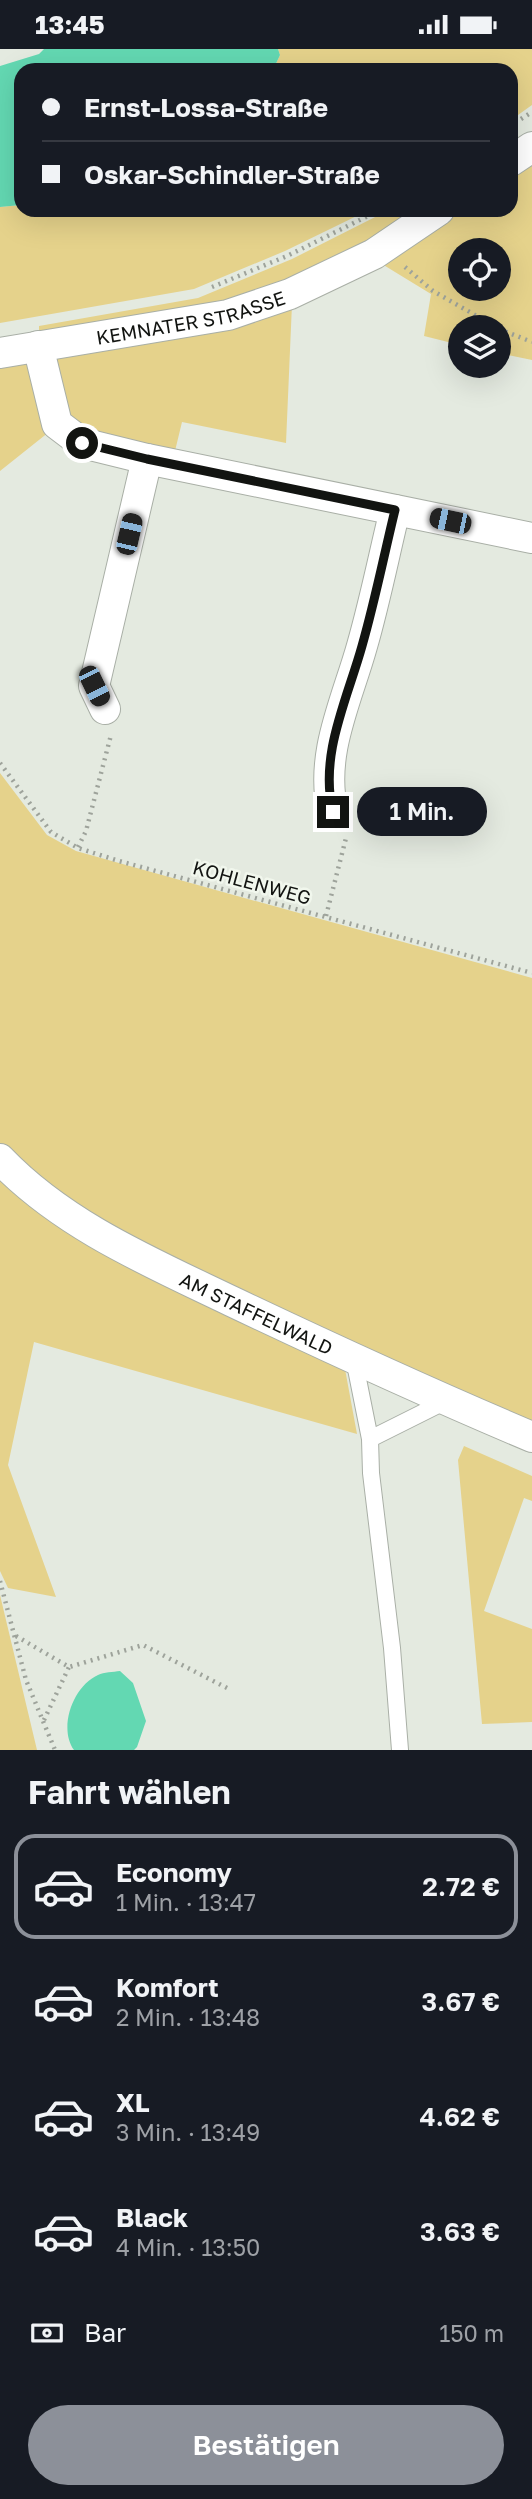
<!DOCTYPE html>
<html lang="de">
<meta charset="utf-8">
<style>
:root{--surface:#171b24;--page:#242831;--text:#f1f3f6;--muted:#9ea1a6;--line:#363941;--accent:#8c9099}
body{margin:0;font-family:"Golos Text",sans-serif;background:var(--page);color:var(--text);height:100vh;display:flex;flex-direction:column;font-size:26px;white-space:nowrap}
*{box-sizing:border-box;margin:0}
p{font-size:23px;color:var(--muted)}
.icon{flex:none;width:38px;height:38px;fill:none;stroke:currentColor;stroke-width:2;stroke-linecap:round;stroke-linejoin:round}
.map{position:relative;height:1701px;overflow:hidden}
.sheet{display:flex;flex-direction:column;background:var(--surface);flex:1}
.sheet>*{flex:none}
.top-card{position:absolute;left:14px;top:14px;width:504px;height:154px;border-radius:21px;box-shadow:0 7px 28px #0002;display:grid;align-content:center;height:154px;padding:0 28px;background:var(--surface)}
.controls{position:absolute;left:448px;top:189px;display:grid;gap:14px}
.controls a{display:grid;place-items:center;width:63px;height:63px;border-radius:50%;background:var(--surface);box-shadow:0 7px 28px #0002;font-size:35px}
.end{position:absolute;width:32px;height:32px;margin:-16px;border:9px solid #121411;background:#fff;box-shadow:0 0 0 4px #fff}
.from{border-radius:50%}
.bubble{position:absolute;height:49px;border-radius:24px;background:var(--surface);box-shadow:0 7px 28px #0002;font-size:23px;font-weight:600;line-height:49px;text-align:center}
.car{position:absolute;width:21px;height:42px;margin:-21px -10px;border-radius:9px;box-shadow:0 0 5px 2px #0007;background:linear-gradient(#222 24%,#8ab4d8 0 40%,#222 0 76%,#8ab4d8 0 86%,#222 0)}
.top-card b{display:flex;align-items:center;gap:24px;height:66px;font-size:26px}
.top-card b+b{border-top:2px solid var(--line)}
.top-card i{width:18px;height:18px;background:var(--text)}
ul{padding:0;list-style:none}
li{display:flex;align-items:center;gap:21px;height:105px;margin:0 14px 10px;padding:0 14px;border:4px solid transparent;border-radius:21px}
li div{flex:1}
li b{display:block;font-size:26px}
li em{font-style:normal;font-weight:600}
li.current{border-color:var(--accent)}
li>.icon{width:63px;height:63px;stroke-width:1.5}
h2{padding:0 28px;font-size:32px;line-height:84px}
.pay{display:flex;align-items:center;gap:18px;height:77px;padding:0 28px;font-size:26px}
.pay p{margin-inline-start:auto}
.primary-button{display:flex;gap:14px;margin-top:auto;padding:14px 28px}
.primary-button a{flex:1;height:80px;border-radius:42px;background:var(--accent);color:#fff;font-size:28px;font-weight:600;line-height:80px;text-align:center}
.status{display:flex;justify-content:space-between;align-items:center;height:49px;padding:0 35px;background:var(--surface);direction:ltr}
.status svg{height:19px;fill:currentColor}
.map>svg:first-child{display:block}
.green{fill:#e5d28b;fill-rule:evenodd}
.water{fill:#63d8b2}
.lines{fill:none;stroke-linecap:round;stroke-linejoin:round}
.service-casing{stroke:#a9afa6;stroke-width:18}
.minor-casing{stroke:#a9afa6;stroke-width:32}
.path{stroke:#9ea39b;stroke-width:4.5;stroke-dasharray:2 5;stroke-linecap:butt}
.service{stroke:#fff;stroke-width:16}
.minor{stroke:#fff;stroke-width:30}
.route{stroke:#121411;stroke-width:9}
.labels{text-anchor:middle;dominant-baseline:central;stroke-width:5;stroke-linejoin:round;paint-order:stroke}
.street-label{font-size:19px;fill:#121411;stroke:#f1f7ed}
</style>
<div class="status"><b>13:45</b><svg viewBox="0 0 49 12"><path d="M0 12V9h3v3zM5 12V6h3v6zM10 12V3h3v9zM15 12V0h3v12zM26 1h20v11H26zM47 4h2v5h-2z"/></svg></div>
<div class="map">
<svg width="532" height="1701" viewBox="0 0 532 1701">
<rect width="100%" height="100%" fill="#e4eae0"/>
<path class="green" d="M278,0H532V56L511,71V21H273L280,6Z
M532,106V311L499,304V278H460V296L424,287L431,245L377,212L452,161H511V120ZM460,201H499V240H460Z
M21,156V161H369L285,202L194,240L0,274V158Z
M389,161H426L370,199L227,258L39,288V277L198,249L292,210Z
M292,255L286,394L182,373L175,402L86,384L63,367L50,304Z
M33,309L49,383L0,422V315Z
M0,724L47,786L76,802L532,929V1376L144,1200L25,1121L0,1095Z
M0,1126L345,1320L357,1385L34,1293L8,1416L56,1548L8,1539L0,1522Z
M464,1397L532,1427V1452L524,1449L484,1562L532,1580V1673L482,1675L458,1411Z
M0,1546L37,1701H0Z"/>
<path class="water" d="M44,0H278L280,6L273,21H21V156L0,158V17L39,5Z
M120,1622L133,1634L146,1672L137,1698L134,1701H74C58,1679 73,1637 98,1626C104,1623 113,1623 120,1622Z"/>
<g class="lines">
<defs>
<path id="service" d="M354,1310L370,1390L371,1424L392,1599L400,1701
M370,1390L446,1352"/>
<g id="minor">
<path d="M511,112L532,98"/>
<path d="M38,297L57,375L82,394L147,410L532,489"/>
<path id="s1" d="M0,304L228,266L290,245L374,205L439,161"/>
<path d="M105,660L94,637L147,410"/>
<path d="M333,763C319,706 347,651 362,597C375,552 384,506 395,461"/>
<path id="s2" d="M0,1110C63,1176 150,1213 231,1252C330,1299 430,1345 532,1388"/>
</g>
</defs>
<use href="#service" class="service-casing"/>
<use href="#minor" class="minor-casing"/>
<path class="path" d="M521,70L532,63
M405,218L433,242L496,278
M212,238L287,207L380,161
M499,280L532,293
M0,714L51,783L78,799L119,812L532,924
M78,798L86,782L111,686
M326,867L346,789
M0,1532L26,1631L55,1701
M16,1587L69,1618L143,1596L227,1639
M44,1671L69,1618"/>
<use href="#service" class="service"/>
<use href="#minor" class="minor"/>
</g>
<g class="lines">
<path class="route" d="M82,394L147,410L395,461C384,506 375,552 362,597C347,651 319,706 333,763"/>
</g>
<g class="labels">
<g class="street-label">
<text stroke="none"><textPath href="#s1" startOffset="194">KEMNATER STRASSE</textPath></text>
<text transform="translate(252 833) rotate(15)">KOHLENWEG</text>
<text stroke="none"><textPath href="#s2" startOffset="301">AM STAFFELWALD</textPath></text>
</g>
</g>
</svg>
<div class="controls">
<a><svg class="icon" aria-label="locate" viewBox="0 0 24 24"><circle cx="12" cy="12" r="6"/><path d="M12 2v4M12 18v4M2 12h4M18 12h4"/></svg></a>
<a><svg class="icon" aria-label="layers" viewBox="0 0 24 24"><path d="M12 4l9 5-9 5-9-5zM3 14l9 5 9-5"/></svg></a>
</div>
<i class="end from" style="left:82px;top:394px"></i>
<i class="end" style="left:333px;top:763px"></i>
<div class="bubble" style="left:357px;top:738px;width:130px">1 Min.</div>
<i class="car" style="left:450px;top:472px;rotate:282deg"></i>
<i class="car" style="left:129px;top:485px;rotate:13deg"></i>
<i class="car" style="left:94px;top:637px;rotate:154deg"></i>
<div class="top-card">
<b><i class="from"></i>Ernst-Lossa-Straße</b>
<b><i></i>Oskar-Schindler-Straße</b>
</div>
</div>
<section class="sheet">
<h2>Fahrt wählen</h2>
<ul>
<li class="current"><svg class="icon" aria-label="car" viewBox="0 0 24 24"><path d="M5 17H2v-5l4-1 3-4h7l3 4 3 1v5h-3M9 17h6M6 11h13"/><circle cx="7" cy="17" r="2"/><circle cx="17" cy="17" r="2"/></svg><div><b>Economy</b><p>1 Min. · 13:47</p></div><em>2.72 €</em></li>
<li><svg class="icon" aria-label="car" viewBox="0 0 24 24"><path d="M5 17H2v-5l4-1 3-4h7l3 4 3 1v5h-3M9 17h6M6 11h13"/><circle cx="7" cy="17" r="2"/><circle cx="17" cy="17" r="2"/></svg><div><b>Komfort</b><p>2 Min. · 13:48</p></div><em>3.67 €</em></li>
<li><svg class="icon" aria-label="car" viewBox="0 0 24 24"><path d="M5 17H2v-5l4-1 3-4h7l3 4 3 1v5h-3M9 17h6M6 11h13"/><circle cx="7" cy="17" r="2"/><circle cx="17" cy="17" r="2"/></svg><div><b>XL</b><p>3 Min. · 13:49</p></div><em>4.62 €</em></li>
<li><svg class="icon" aria-label="car" viewBox="0 0 24 24"><path d="M5 17H2v-5l4-1 3-4h7l3 4 3 1v5h-3M9 17h6M6 11h13"/><circle cx="7" cy="17" r="2"/><circle cx="17" cy="17" r="2"/></svg><div><b>Black</b><p>4 Min. · 13:50</p></div><em>3.63 €</em></li>
</ul>
<div class="pay"><svg class="icon" aria-label="cash" viewBox="0 0 24 24"><path d="M3 7h18v10H3z"/><circle cx="12" cy="12" r="2"/></svg>Bar<p>150 m</p></div>
<div class="primary-button"><a>Bestätigen</a></div>
</section>
